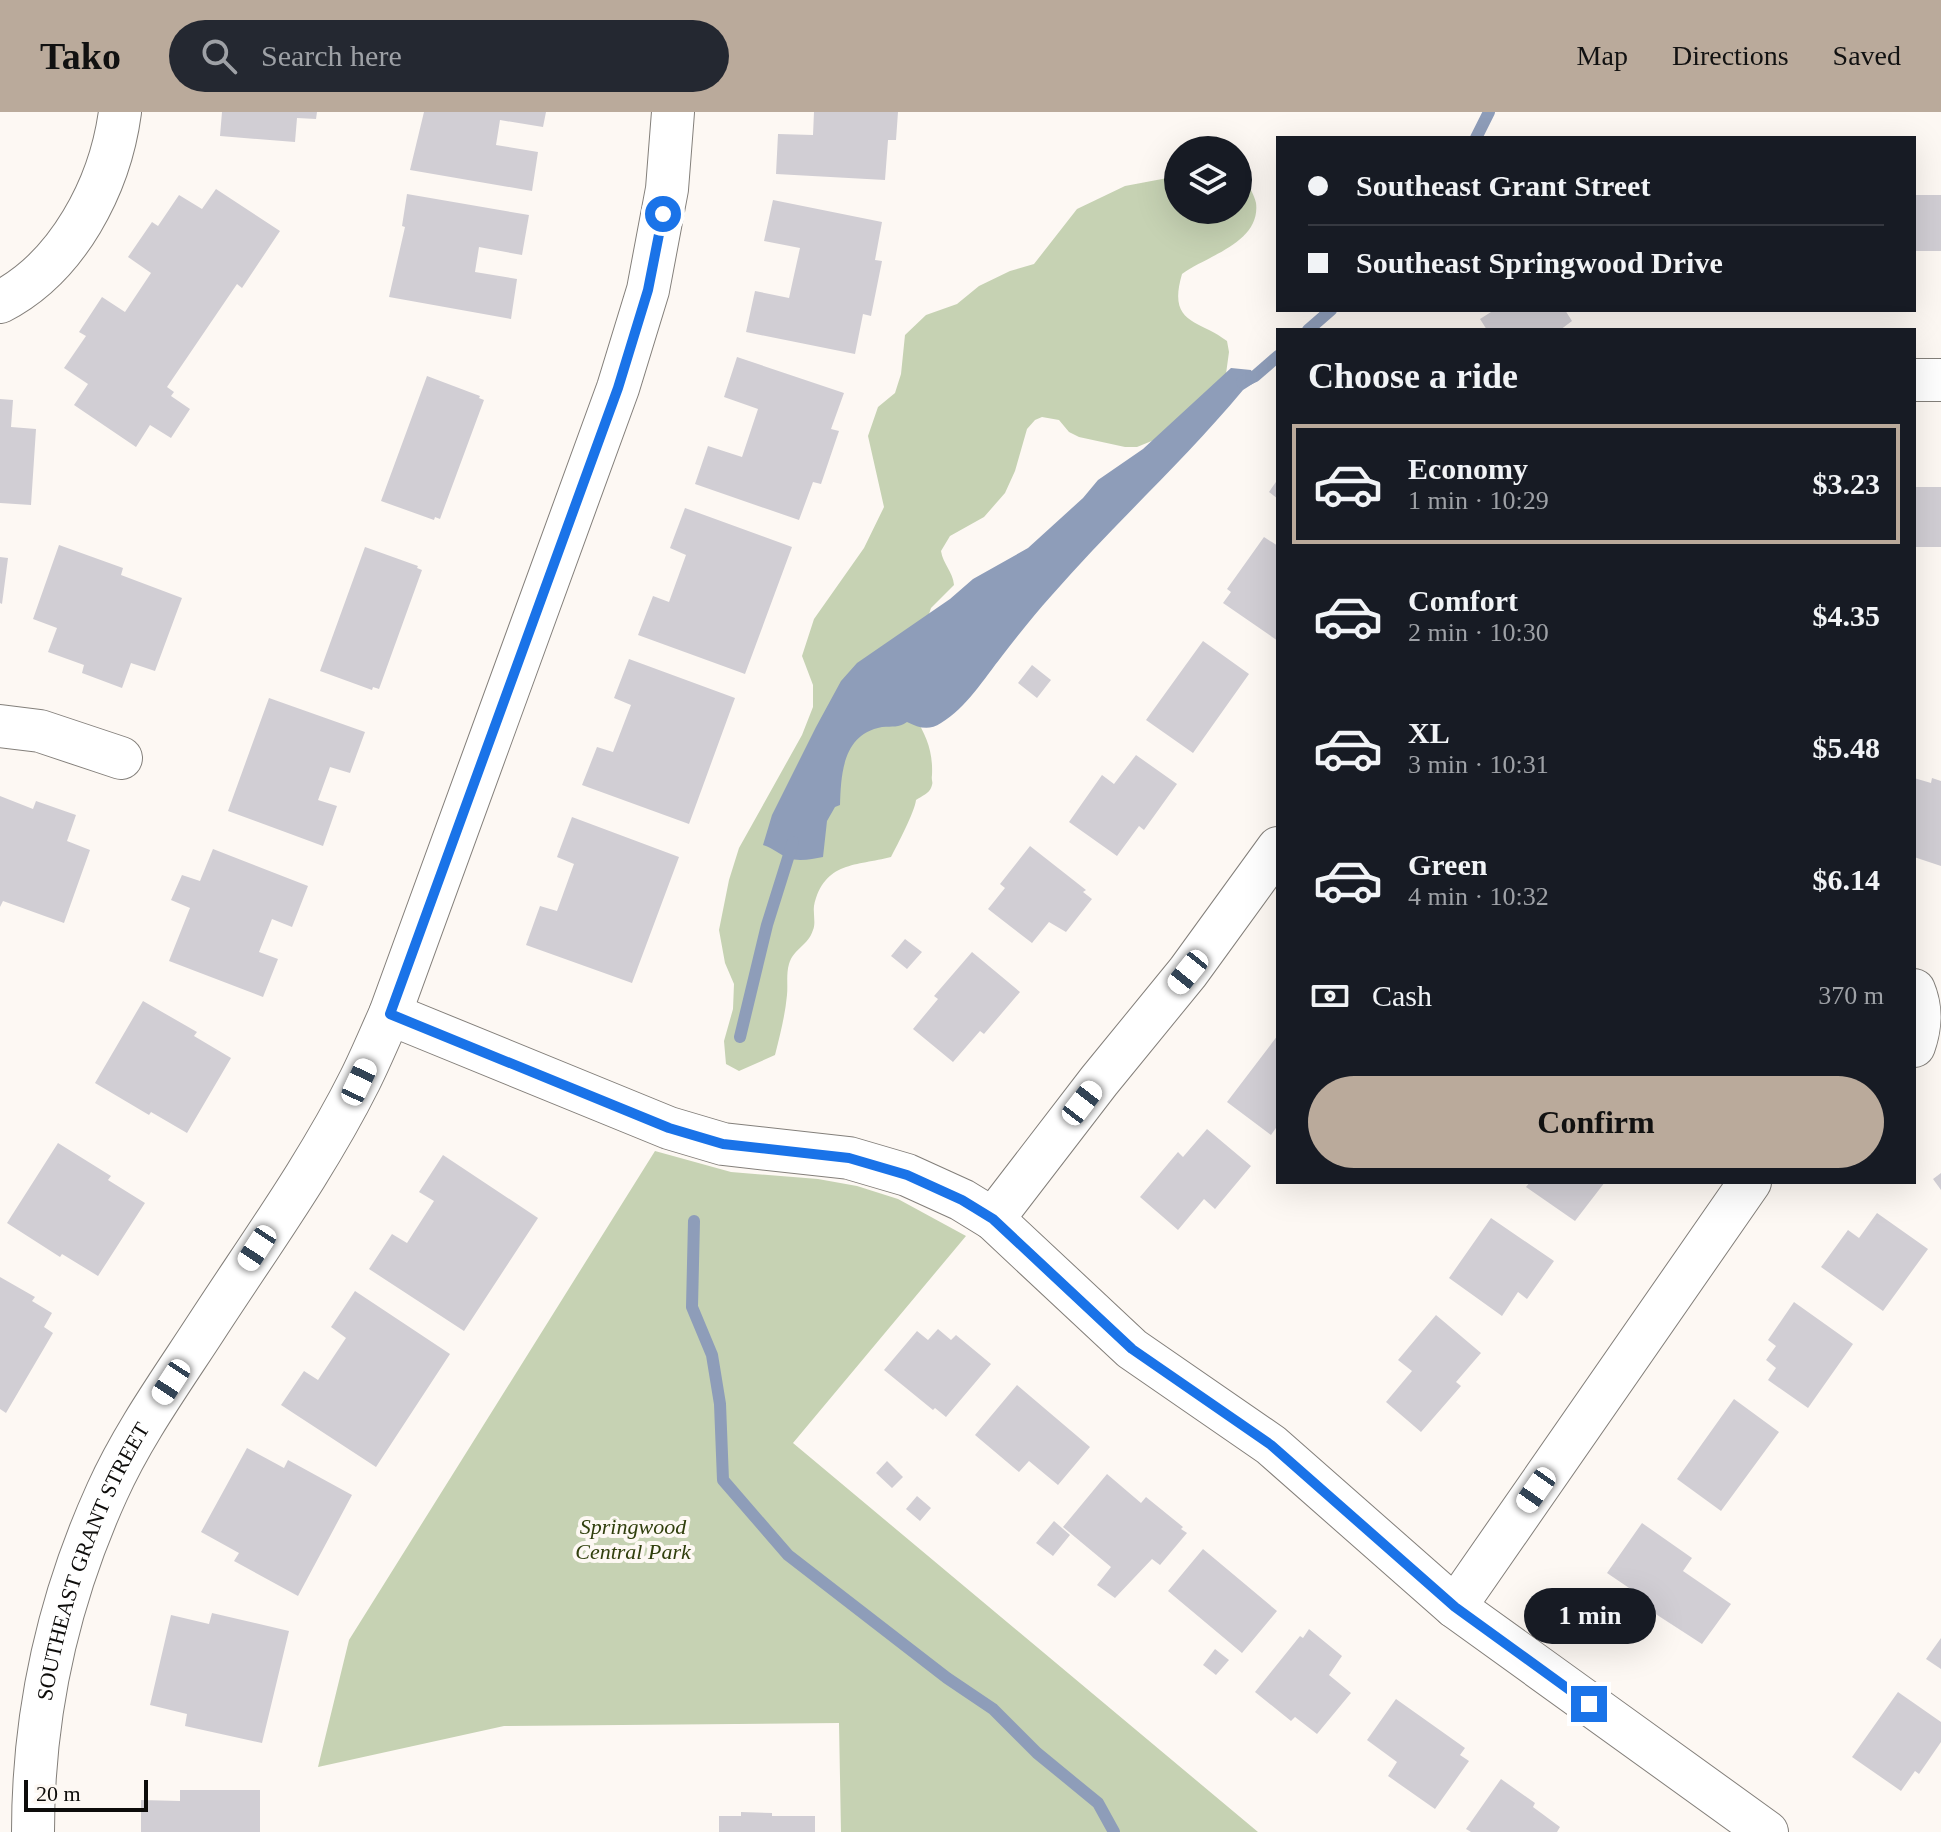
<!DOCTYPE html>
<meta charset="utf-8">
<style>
:root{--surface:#171b24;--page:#242831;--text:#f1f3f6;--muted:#9ea1a6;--line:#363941;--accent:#baaa9b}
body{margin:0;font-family:Georgia,serif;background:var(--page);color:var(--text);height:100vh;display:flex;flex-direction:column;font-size:30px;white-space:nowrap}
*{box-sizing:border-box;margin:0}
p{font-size:26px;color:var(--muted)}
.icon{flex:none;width:44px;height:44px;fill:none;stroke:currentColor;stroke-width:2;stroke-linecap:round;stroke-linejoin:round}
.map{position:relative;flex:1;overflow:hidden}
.drawer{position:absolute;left:1276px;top:216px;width:640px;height:856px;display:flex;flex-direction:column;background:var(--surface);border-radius:0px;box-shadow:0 8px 32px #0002}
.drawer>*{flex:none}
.guide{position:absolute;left:1276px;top:24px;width:640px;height:176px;border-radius:0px;box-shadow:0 8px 32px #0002;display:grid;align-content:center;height:176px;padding:0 32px;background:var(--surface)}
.buttons{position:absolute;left:1164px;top:24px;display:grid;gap:16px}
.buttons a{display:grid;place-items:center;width:88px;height:88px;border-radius:50%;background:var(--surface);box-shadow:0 8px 32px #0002;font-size:40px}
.scale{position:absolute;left:24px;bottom:20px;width:124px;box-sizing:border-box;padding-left:8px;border:4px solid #0d0c0a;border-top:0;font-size:22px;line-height:28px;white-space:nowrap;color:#0d0c0a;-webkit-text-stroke:6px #fdf8f3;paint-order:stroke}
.end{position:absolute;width:36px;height:36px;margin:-18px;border:10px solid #1a73e8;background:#fff;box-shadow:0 0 0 4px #fff}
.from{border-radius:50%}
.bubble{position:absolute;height:56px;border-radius:28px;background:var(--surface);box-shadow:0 8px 32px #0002;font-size:26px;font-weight:600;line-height:56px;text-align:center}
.car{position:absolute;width:24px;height:48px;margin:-24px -12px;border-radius:10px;box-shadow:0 0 6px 2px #0007;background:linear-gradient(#fff 24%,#345 0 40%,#fff 0 76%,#345 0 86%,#fff 0)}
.guide b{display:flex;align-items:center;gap:28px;height:76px;font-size:30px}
.guide b+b{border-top:2px solid var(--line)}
.guide i{width:20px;height:20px;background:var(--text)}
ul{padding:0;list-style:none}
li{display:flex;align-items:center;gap:24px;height:120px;margin:0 16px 12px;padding:0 16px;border:4px solid transparent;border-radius:0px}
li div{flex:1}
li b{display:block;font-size:30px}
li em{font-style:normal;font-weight:600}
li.on{border-color:var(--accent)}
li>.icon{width:72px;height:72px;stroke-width:1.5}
h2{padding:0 32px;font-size:36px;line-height:96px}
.pay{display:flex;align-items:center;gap:20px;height:88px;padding:0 32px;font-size:30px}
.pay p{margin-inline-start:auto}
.primary-button{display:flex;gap:16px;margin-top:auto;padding:16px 32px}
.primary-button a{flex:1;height:92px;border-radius:48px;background:var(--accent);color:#111;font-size:32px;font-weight:600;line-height:92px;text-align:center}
header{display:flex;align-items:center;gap:48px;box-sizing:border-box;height:112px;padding:0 40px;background:var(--accent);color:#111}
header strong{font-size:38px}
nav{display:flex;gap:44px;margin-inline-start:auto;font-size:28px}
.search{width:560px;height:72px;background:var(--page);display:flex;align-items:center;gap:20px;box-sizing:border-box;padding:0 28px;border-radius:44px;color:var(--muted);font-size:30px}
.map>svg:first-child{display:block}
.green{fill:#c6d2b3}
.water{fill:#8e9db9}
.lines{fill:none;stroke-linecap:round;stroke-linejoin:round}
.stream{stroke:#8e9db9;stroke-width:12}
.building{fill:#d1ced4}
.minor-casing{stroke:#837f7a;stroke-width:44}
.minor{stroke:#fff;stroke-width:42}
.route{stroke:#1a73e8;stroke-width:10}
.labels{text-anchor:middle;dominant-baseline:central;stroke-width:8;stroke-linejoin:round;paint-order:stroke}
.park-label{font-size:22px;font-style:italic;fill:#303f0d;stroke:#fdf8f3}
.street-label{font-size:22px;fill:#0d0c0a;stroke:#fdf8f3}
</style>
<header>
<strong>Tako</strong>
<div class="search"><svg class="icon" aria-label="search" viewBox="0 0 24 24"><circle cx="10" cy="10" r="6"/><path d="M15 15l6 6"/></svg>Search here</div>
<nav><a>Map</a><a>Directions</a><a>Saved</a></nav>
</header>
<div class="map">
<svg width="1941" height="1720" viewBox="0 0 1941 1720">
<rect width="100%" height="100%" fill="#fdf8f3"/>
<path class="green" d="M1238,60L1243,62C1247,71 1254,82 1256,91C1261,131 1206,144 1182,162C1167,213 1199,207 1227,229L1229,240L1225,269L1159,326L1137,335H1125L1079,325L1069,320L1059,308L1042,305L1035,308L1027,317L1015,359L1005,381L984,405L950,424L941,439C943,452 953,460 954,473L931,496L926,511L914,604C927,624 933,640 932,663C931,670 934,669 931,676C929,681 922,684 916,688C915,699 897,734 891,745C857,754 824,749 814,794C813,802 816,811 813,818C808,834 794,836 789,852C786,862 788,873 787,883C785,904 780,923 775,943L739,959L726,952L724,929L733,897L734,872L725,851L719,818L729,768L739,736L802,623L813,595V573L802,544L814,507L864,436L884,395L868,324L878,295L895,281L901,262L905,223L926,203L957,192L979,174L1010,159L1034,152L1077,97L1125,74L1178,64V98H1238Z
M655,1039L731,1060L818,1067L857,1074L898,1087L966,1124L793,1331L1258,1720H841L839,1611L504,1614L318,1655L349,1528Z"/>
<path class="water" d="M1231,256L1251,258L1257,269L1243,278C1183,350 1114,412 1052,483C1035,502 1018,523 1002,544C984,567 966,596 941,611C929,619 919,616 907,610C898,616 893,614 882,615C843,622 841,661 840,693L835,695L827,709L823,745C812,747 799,750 788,746C779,742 773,736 763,733L772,703L816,615L841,569L857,551L950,487L973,467L1028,436L1083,386L1098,368L1143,337Z"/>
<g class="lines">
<path class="stream" d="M1476,26L1489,0
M1308,218L1331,198
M1242,270L1255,264L1278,244
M740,925L767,813L793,730
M694,1109L692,1195L712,1243L720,1292L723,1368L788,1443L947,1566L993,1597L1037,1641L1098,1691L1114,1720"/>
</g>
<path class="building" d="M222,0H317L316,7L297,6L295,30L220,24Z
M424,0H546L543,15L500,8L496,33L538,40L532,79L410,58Z
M814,0H898L896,28H888L885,68L776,62L778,22L813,23Z
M216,77L280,119L242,176L237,172L167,275L174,280L171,284L190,297L171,326L150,313L136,335L74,293L88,272L64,256L86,224L79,220L102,185L125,200L151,161L128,145L152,110L158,114L179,83L202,97Z
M407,82L529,103L522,143L479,135L475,160L517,167L511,207L389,185L405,115L402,114Z
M1914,83H1941V139H1914Z
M773,88L882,110L875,148L882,149L871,204L863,202L855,242L746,220L755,179L789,186L800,136L764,129Z
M1489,198H1565L1572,209L1560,218H1487L1480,207L1491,200Z
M737,245L844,281L831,317L839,319L821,372L813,370L799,408L695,372L708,334L742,345L758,297L724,285Z
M427,264L480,284L479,286L484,288L440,407L435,405L434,408L381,389Z
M0,287L13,288L11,315L36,317L31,393L0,391Z
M1278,367V387L1269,380Z
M1914,375H1941V435H1914Z
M685,396L792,435L745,562L638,523L653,484L669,490L686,443L670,436Z
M1264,425L1278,434V529L1223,491L1231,480L1227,477Z
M59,433L123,456L121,463L182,486L155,559L131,551L122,576L82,561L84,553L48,540L57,516L33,507Z
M365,435L418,454L417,456L422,458L379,577L373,575L372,578L320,559Z
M0,445L8,446L2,492L0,491Z
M1203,529L1249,562L1193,641L1146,608Z
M629,547L735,586L689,712L582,673L597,635L613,640L631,593L614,586Z
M1032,553L1051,568L1037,586L1018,571Z
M269,586L365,620L350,661L330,655L318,688L337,694L323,734L228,699Z
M1136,643L1177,672L1144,718L1139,714L1117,744L1069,710L1102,663L1114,672Z
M1914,666L1931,671L1932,666L1941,669V754L1914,745Z
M0,684L33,697L36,689L76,703L67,729L90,738L64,811L3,789L0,795Z
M572,705L679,745L632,871L526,833L540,794L557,799L574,752L557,745Z
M1030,734L1086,778L1083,780L1092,787L1066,820L1049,810L1032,831L988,797L1005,776L1000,772Z
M213,737L308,774L292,815L272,807L259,840L278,847L263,885L169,849L190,796L171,788L182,763L200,769Z
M905,827L922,840L907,857L891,844Z
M972,840L1020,880L984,922L980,919L953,950L913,917L938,887L934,884Z
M143,889L197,920L194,924L231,946L187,1021L151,1000L149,1003L95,971Z
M1278,923V1013L1271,1023L1227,990Z
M1207,1017L1251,1054L1215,1097L1204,1087L1178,1118L1140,1085L1178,1040L1183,1045Z
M58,1031L111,1064L108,1068L145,1091L98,1164L62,1142L60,1145L7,1111Z
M443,1043L538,1106L464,1219L369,1157L392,1122L407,1131L434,1089L419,1080Z
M1941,1061V1078L1933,1067Z
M1530,1070H1605L1575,1109L1526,1075Z
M1877,1101L1928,1137L1883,1199L1821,1155L1848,1118L1859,1126Z
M1491,1106L1554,1149L1527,1187L1518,1180L1502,1204L1449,1166Z
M0,1165L35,1185L32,1189L52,1201L44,1215L53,1221L6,1301L0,1297Z
M355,1179L450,1242L376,1355L281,1293L304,1259L318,1268L346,1226L331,1215Z
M1794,1190L1853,1232L1808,1296L1768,1268L1776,1256L1766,1248L1776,1234L1768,1228Z
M1436,1203L1481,1241L1456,1270L1461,1274L1421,1320L1386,1290L1412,1259L1398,1248Z
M938,1217L951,1228L956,1223L991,1252L946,1305L935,1296L933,1298L884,1258L917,1219L928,1228Z
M1017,1273L1090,1335L1058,1373L1029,1349L1019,1360L975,1323Z
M1734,1287L1779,1320L1721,1399L1677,1367Z
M247,1336L284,1356L288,1348L352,1383L298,1484L234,1449L239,1441L201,1420Z
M887,1349L903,1365L892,1376L876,1361Z
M1107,1362L1141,1391L1146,1385L1183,1415L1181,1417L1187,1421L1160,1453L1152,1447L1115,1486L1097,1473L1111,1455L1063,1415Z
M917,1384L931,1396L920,1409L906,1397Z
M1054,1409L1070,1423L1053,1444L1036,1431Z
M1642,1411L1692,1446L1683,1459L1731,1492L1702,1532L1634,1488L1638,1482L1607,1461Z
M1203,1437L1277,1499L1242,1541L1168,1479Z
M212,1501L289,1519L262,1631L185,1614L187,1602L150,1593L171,1503L209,1512Z
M1309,1517L1342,1544L1329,1563L1351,1581L1317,1622L1295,1605L1291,1609L1255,1580L1300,1524L1303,1526Z
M1941,1526V1557L1926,1547Z
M1215,1537L1229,1548L1216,1563L1203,1553Z
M1898,1580L1941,1610V1630L1919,1662L1915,1659L1901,1679L1852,1645Z
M1396,1587L1465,1636L1460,1643L1469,1649L1435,1697L1388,1664L1397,1650L1367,1628Z
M1501,1667L1535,1691L1533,1695L1560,1715L1557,1720H1471L1466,1717Z
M180,1678H260V1720H141V1688L180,1689Z
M741,1700L772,1701V1704H815V1720H719V1704H741Z"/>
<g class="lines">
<defs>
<g id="minor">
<path d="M0,190C68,155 110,74 120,0"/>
<path d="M1914,268H1941"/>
<path d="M0,614L40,619L121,646"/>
<path d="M1914,878C1922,897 1921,914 1914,934"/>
<path d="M390,902L669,1016L723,1032L849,1046L907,1063L962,1088L993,1107L1132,1237L1271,1333L1455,1495L1767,1720"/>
<path d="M993,1107L1099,969L1188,860L1278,736"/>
<path d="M1455,1495L1750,1070"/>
<path id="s1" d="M33,1720C33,1601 58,1488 107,1380C133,1322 172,1268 207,1214C259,1134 317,1054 360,968C371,946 380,924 390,902L618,276L648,178L667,77L673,0"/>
</g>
</defs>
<use href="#minor" class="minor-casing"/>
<use href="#minor" class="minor"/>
</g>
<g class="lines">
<path class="route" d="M663,102L648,178L618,276L390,902L669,1016L723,1032L849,1046L907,1063L962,1088L993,1107L1132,1237L1271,1333L1455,1495L1589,1592"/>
</g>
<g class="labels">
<g class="park-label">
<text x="633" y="1414">Springwood<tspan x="633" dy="25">Central Park</tspan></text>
</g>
<g class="street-label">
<text stroke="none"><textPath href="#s1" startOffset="280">SOUTHEAST GRANT STREET</textPath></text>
</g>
</g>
</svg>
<div class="buttons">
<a><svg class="icon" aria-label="layers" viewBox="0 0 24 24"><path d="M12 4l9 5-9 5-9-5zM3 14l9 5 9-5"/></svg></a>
</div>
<div class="scale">20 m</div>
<i class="end from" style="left:663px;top:102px"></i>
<i class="end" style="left:1589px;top:1592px"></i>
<div class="bubble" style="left:1524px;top:1476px;width:132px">1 min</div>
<i class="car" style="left:1188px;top:860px;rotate:219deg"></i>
<i class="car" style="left:359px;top:970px;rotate:25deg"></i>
<i class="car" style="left:1082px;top:991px;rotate:38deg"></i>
<i class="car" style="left:257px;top:1136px;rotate:213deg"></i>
<i class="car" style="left:171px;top:1270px;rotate:213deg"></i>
<i class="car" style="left:1536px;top:1378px;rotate:215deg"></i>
<div class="guide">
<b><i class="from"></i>Southeast Grant Street</b>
<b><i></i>Southeast Springwood Drive</b>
</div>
<section class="drawer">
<h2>Choose a ride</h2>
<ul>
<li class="on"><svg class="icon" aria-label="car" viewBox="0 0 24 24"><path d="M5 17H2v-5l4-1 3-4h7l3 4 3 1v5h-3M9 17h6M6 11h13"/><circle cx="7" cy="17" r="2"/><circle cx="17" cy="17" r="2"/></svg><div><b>Economy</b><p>1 min · 10:29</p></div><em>$3.23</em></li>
<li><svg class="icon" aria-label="car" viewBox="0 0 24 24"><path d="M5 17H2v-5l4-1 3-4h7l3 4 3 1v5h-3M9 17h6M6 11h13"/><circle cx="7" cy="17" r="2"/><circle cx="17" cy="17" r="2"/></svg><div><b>Comfort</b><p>2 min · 10:30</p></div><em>$4.35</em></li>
<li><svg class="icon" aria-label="car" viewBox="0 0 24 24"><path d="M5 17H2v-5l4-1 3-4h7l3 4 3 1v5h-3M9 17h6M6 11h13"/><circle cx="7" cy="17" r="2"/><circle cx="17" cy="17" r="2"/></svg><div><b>XL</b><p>3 min · 10:31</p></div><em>$5.48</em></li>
<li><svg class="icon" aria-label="car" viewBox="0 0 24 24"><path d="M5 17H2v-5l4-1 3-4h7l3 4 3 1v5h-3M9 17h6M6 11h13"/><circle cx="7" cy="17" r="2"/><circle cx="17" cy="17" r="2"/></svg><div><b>Green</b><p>4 min · 10:32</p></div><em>$6.14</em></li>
</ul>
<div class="pay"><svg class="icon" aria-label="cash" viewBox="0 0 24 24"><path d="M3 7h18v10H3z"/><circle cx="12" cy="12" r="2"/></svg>Cash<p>370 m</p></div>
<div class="primary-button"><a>Confirm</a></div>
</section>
</div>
